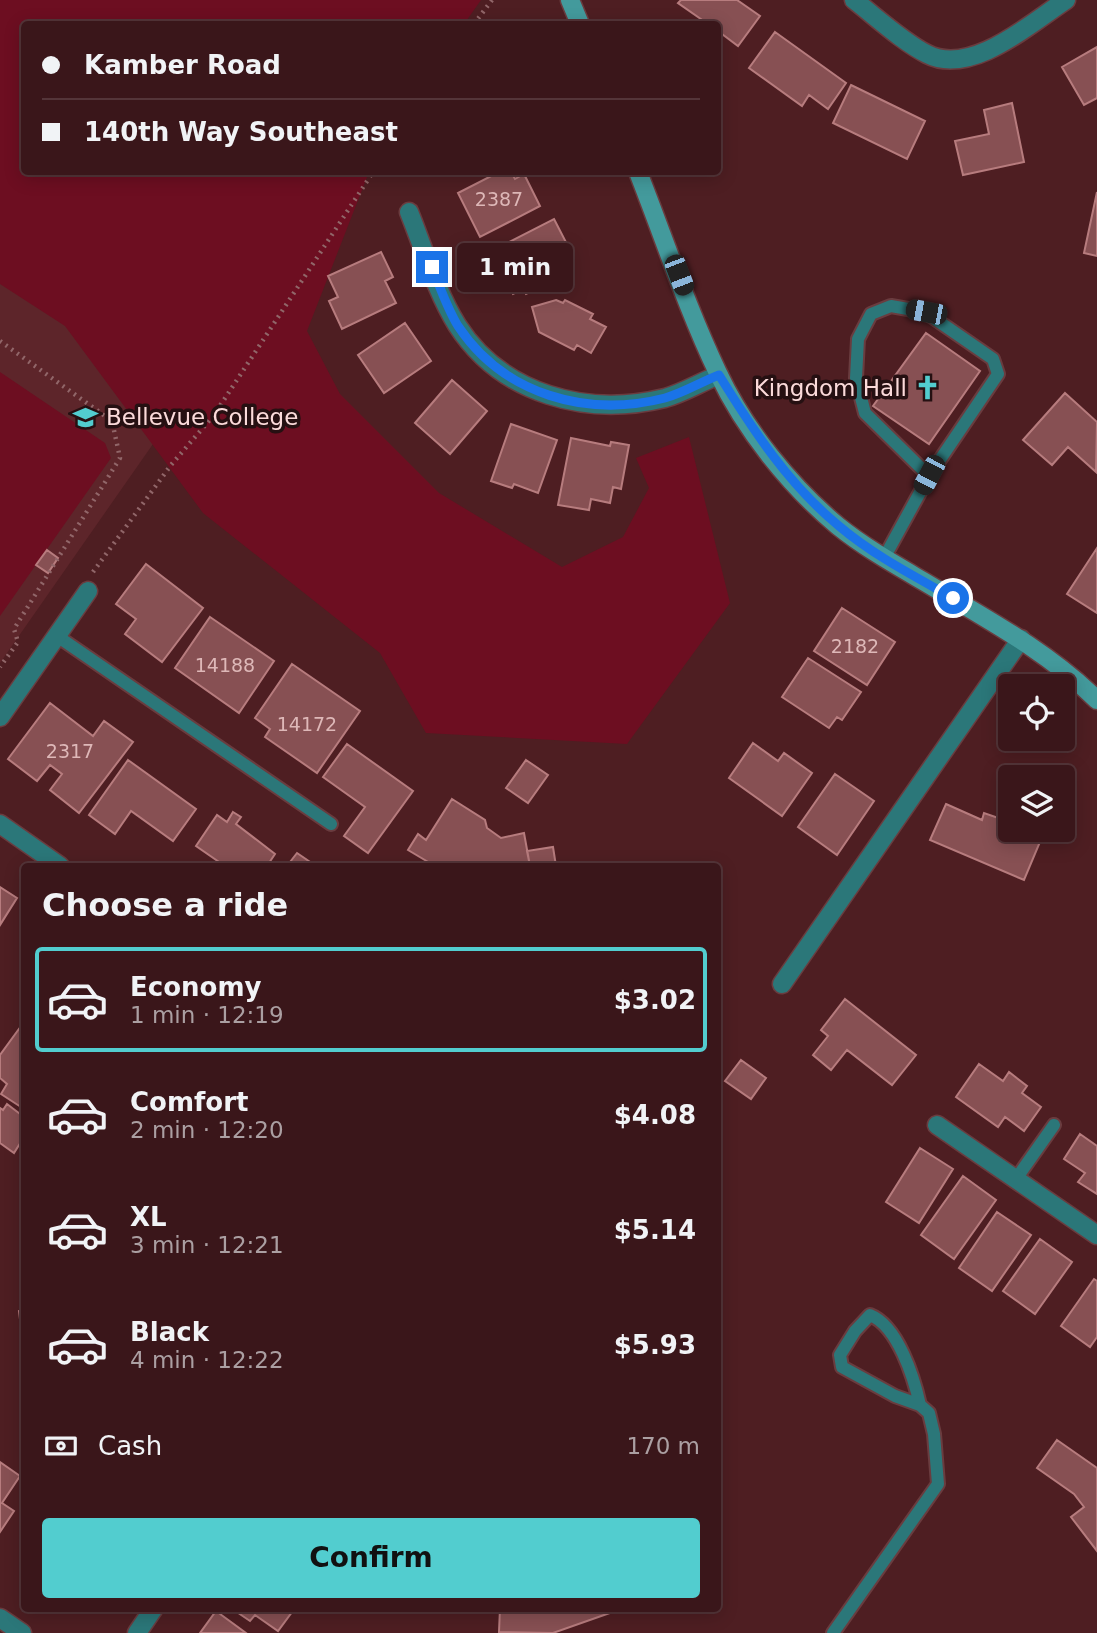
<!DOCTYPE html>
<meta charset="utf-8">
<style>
:root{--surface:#3a161a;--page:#452327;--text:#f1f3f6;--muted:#ab9fa2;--line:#543539;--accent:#52cdcf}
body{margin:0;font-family:"DejaVu Sans",sans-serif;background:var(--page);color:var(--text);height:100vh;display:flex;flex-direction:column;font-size:26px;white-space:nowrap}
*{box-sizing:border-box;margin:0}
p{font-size:23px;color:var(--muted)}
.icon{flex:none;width:38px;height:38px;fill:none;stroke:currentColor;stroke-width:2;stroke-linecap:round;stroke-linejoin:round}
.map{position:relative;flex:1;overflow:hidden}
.details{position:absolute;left:21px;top:863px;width:700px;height:749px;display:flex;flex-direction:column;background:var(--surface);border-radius:7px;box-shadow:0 4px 18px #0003,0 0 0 2px var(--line)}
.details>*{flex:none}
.guide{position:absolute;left:21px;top:21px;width:700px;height:154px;border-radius:7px;box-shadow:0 4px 18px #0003,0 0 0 2px var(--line);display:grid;align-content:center;height:154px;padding:0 21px;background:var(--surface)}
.buttons{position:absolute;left:998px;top:674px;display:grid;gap:14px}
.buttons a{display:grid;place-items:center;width:77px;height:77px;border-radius:7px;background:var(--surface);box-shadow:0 4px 18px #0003,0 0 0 2px var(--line);font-size:35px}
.end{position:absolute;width:32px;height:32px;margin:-16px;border:9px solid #1a73e8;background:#fff;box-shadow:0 0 0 4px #fff}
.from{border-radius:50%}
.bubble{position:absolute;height:49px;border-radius:7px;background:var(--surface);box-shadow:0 4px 18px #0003,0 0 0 2px var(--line);font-size:23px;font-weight:800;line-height:49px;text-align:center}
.car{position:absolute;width:21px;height:42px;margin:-21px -10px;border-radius:9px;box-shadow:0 0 5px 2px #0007;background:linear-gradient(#222 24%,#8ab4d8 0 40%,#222 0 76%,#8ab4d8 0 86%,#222 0)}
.guide b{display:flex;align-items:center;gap:24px;height:66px;font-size:26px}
.guide b+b{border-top:2px solid var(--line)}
.guide i{width:18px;height:18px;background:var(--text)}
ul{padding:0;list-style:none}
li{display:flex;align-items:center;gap:21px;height:105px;margin:0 14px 10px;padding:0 7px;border:4px solid transparent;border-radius:7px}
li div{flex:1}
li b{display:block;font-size:26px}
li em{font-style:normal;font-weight:800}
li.active{border-color:var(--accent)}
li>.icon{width:63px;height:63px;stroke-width:1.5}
h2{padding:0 21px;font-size:32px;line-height:84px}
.pay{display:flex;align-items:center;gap:18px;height:77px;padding:0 21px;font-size:26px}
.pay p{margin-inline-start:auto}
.cta{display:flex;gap:14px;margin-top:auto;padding:14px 21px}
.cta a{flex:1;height:80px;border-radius:7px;background:var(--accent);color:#111;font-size:28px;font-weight:800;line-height:80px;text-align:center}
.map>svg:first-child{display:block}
.built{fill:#5d252a}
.green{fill:#6d0e21}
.building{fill:#875053;stroke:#b77c7e;stroke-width:2}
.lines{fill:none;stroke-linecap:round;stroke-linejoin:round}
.lane-casing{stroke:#6a3c3f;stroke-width:16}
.street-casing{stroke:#6a3c3f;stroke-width:21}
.secondary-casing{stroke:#6a3c3f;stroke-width:21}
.path{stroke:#916669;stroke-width:4.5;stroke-dasharray:2 5;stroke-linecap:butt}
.lane{stroke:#2b7779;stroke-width:12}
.street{stroke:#2b7779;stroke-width:18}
.secondary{stroke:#439a9c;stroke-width:18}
.route{stroke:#1a73e8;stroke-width:9}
.labels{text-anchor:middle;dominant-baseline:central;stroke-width:7;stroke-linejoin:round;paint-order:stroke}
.number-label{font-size:19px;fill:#deb8b8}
.poi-label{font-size:23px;fill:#fbdada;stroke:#261012;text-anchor:end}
</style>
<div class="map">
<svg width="1097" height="1633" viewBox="0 0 1097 1633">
<rect width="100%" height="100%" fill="#4e1e22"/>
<path class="built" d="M0,0L24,24V172H343L0,663Z"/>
<path class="green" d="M0,0H481L464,24H24V172H369L307,331L340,394L439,493L562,567L623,537L649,488L636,458L689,437L730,603L627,744L426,733L380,653L203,513L65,326L0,284Z
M0,372L105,443L111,458L0,616Z"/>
<path class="building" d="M681,0H737L760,16L738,46L718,31V24H708L678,3Z
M775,32L846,83L828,109L809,95L802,106L749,68Z
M1097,47V98L1084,105L1062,67Z
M851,85L925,121L907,159L833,123Z
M1012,103L1024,162L963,175L955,141L989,134L984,110Z
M499,172H511L515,179L524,174L540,206L480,237L458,193Z
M1097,192V256L1084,253Z
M554,219L570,250L560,255L569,272L526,294L523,289L513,294L492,251Z
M381,252L393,277L385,281L396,303L342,329L329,301L338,297L328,276Z
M556,300L563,303L565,300L593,314L590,319L606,327L591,353L577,345L574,350L539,332L532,307Z
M405,323L431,361L384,393L358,355Z
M926,333L980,371L929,444L873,406Z
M452,380L487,411L450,454L415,423Z
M1065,393L1097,422L1096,472L1068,447L1052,465L1023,440Z
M511,424L557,440L538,493L514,484L512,488L491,481Z
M571,438L610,446L611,442L629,445L621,489L613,487L610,503L591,499L589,510L558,505Z
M1097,548V613L1067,594Z
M47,550L58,558L48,573L36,565Z
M146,564L203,608L162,662L125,634L136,619L116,604Z
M842,608L895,642L867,685L814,651Z
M210,617L274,661L239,713L175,668Z
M808,658L861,692L842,720L837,717L829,728L782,697Z
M292,664L360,711L317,773L265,737L270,729L255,718Z
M50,703L93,736L104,721L133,742L79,813L50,790L62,774L50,765L37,781L8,759Z
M753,743L778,761L784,753L812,773L782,816L729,778Z
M347,744L413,791L368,853L344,836L365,807L323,777Z
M128,760L196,809L173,841L131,811L115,834L89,815Z
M526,760L548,775L528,803L506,788Z
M835,774L874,801L837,855L798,827Z
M452,799L485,820L487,828L501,838L524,833L530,866H460L454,863L452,866H435L408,850L418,834L426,840Z
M946,804L982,820L984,813L1010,822V830H1045L1024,880L930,840Z
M233,812L241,817L236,824L275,854L267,866H216L219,862L196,846L217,815L227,822Z
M553,847L556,866H530L527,851Z
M297,853L316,866H287Z
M0,887L17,898L0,925Z
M845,999L916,1055L892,1085L847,1050L831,1070L813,1055L828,1036L821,1030Z
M24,1022V1109L1,1094L7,1084L0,1078V1055Z
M741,1060L766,1078L751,1099L725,1081Z
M979,1064L1003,1081L1009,1072L1027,1086L1022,1093L1041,1107L1024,1131L1005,1117L998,1127L956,1097Z
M7,1104L24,1117V1137L14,1153L0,1143V1108L3,1110Z
M1080,1134L1097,1146V1194L1078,1182L1085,1173L1064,1159Z
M920,1148L953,1169L919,1223L886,1202Z
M963,1176L996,1200L954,1259L921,1235Z
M997,1212L1031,1235L992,1291L959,1268Z
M1040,1239L1072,1262L1035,1314L1003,1291Z
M1094,1279L1097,1281V1337L1090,1347L1061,1326Z
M24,1310V1353L19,1311Z
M1057,1440L1097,1468V1551L1071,1517L1084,1507L1074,1494L1037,1468Z
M0,1462L20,1476L2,1503L14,1511L0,1532Z
M231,1608H295L278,1631L255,1615L250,1621Z
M500,1608H624L553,1633L499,1632Z
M216,1611L246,1633H200Z"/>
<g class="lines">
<defs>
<path id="lane" d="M884,558L929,476L998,374L993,359L925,312L891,306L871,314L858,339L856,378L865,413L929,476
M57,636L331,824
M1016,1179L1054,1125
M833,1633L938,1484L934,1434L929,1413L920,1405L895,1396L842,1367L840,1355L855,1331L870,1315C898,1326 914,1378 920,1405"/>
<path id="street" d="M854,0C876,17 903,42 927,54C971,77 1031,23 1066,0
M409,212C424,249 436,291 457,325C502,395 587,417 665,398C683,393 701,382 719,375
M0,717L88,591
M0,824L60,866
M782,984L1021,639
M937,1125L1097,1235
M0,1618L22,1633
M137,1633L154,1608"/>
<path id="secondary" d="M570,0L580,24
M638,172C664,238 687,308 718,373C745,430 790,486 838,526C864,547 894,564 923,581C983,617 1046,650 1097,700"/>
</defs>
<use href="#lane" class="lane-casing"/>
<use href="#street" class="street-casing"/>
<use href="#secondary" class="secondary-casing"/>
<path class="path" d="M474,24L492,0
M0,341L112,421L120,458L14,629L18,642L0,667
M93,572L171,465L214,415L373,172"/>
<use href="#lane" class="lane"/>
<use href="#street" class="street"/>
<use href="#secondary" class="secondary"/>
</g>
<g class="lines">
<path class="route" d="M432,267C440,287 447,308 458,326C504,395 587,418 665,398C683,393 701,382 719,375C753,430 788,484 839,526C873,555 914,576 953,598"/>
</g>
<defs>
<symbol id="church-bare" viewBox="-9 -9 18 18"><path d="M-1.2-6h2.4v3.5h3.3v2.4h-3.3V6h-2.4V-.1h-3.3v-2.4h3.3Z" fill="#52cdcf" stroke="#261012" stroke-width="2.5" paint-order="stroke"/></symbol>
<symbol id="university-bare" viewBox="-9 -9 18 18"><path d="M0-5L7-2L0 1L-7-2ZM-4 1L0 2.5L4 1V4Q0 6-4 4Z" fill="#52cdcf" stroke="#261012" stroke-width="2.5" paint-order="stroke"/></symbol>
</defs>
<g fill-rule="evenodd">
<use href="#church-bare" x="910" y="370" width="35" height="35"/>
<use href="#university-bare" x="68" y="400" width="35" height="35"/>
</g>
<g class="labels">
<g class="number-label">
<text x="499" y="199">2387</text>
<text x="855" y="646">2182</text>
<text x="225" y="665">14188</text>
<text x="307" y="724">14172</text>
<text x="70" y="751">2317</text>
</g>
<g class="poi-label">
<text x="907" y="388">Kingdom Hall</text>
<text x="106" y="417" text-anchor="start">Bellevue College</text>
</g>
</g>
</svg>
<div class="buttons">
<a><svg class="icon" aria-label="locate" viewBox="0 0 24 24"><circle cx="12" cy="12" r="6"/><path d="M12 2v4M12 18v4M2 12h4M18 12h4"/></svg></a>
<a><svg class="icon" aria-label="layers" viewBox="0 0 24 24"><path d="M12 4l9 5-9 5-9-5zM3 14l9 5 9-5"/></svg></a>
</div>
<i class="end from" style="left:953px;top:598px"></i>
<i class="end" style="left:432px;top:267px"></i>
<div class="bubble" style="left:457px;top:243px;width:116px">1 min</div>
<i class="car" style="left:679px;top:275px;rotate:159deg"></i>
<i class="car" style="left:926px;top:312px;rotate:281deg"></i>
<i class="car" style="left:929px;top:475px;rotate:208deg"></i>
<div class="guide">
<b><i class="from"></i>Kamber Road</b>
<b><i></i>140th Way Southeast</b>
</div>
<section class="details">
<h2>Choose a ride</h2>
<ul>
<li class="active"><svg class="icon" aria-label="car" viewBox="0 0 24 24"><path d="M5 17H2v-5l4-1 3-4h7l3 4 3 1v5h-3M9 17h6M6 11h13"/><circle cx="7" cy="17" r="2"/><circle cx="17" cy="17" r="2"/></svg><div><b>Economy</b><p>1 min · 12:19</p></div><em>$3.02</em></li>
<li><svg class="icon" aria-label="car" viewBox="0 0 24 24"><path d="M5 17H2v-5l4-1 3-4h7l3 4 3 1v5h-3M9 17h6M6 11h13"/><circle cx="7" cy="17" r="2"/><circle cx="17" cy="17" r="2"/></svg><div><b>Comfort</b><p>2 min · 12:20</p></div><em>$4.08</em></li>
<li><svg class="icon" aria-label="car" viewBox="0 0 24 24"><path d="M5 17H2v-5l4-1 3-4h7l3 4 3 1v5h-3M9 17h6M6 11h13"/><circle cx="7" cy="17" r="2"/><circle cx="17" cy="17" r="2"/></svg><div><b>XL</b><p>3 min · 12:21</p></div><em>$5.14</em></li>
<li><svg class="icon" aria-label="car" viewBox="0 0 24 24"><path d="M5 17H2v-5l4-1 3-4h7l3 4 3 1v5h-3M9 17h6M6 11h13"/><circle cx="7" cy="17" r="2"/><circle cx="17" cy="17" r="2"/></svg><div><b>Black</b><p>4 min · 12:22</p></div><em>$5.93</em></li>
</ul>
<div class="pay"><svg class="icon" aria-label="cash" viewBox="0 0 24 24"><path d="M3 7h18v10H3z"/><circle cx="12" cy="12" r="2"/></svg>Cash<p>170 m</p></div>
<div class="cta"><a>Confirm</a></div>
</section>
</div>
